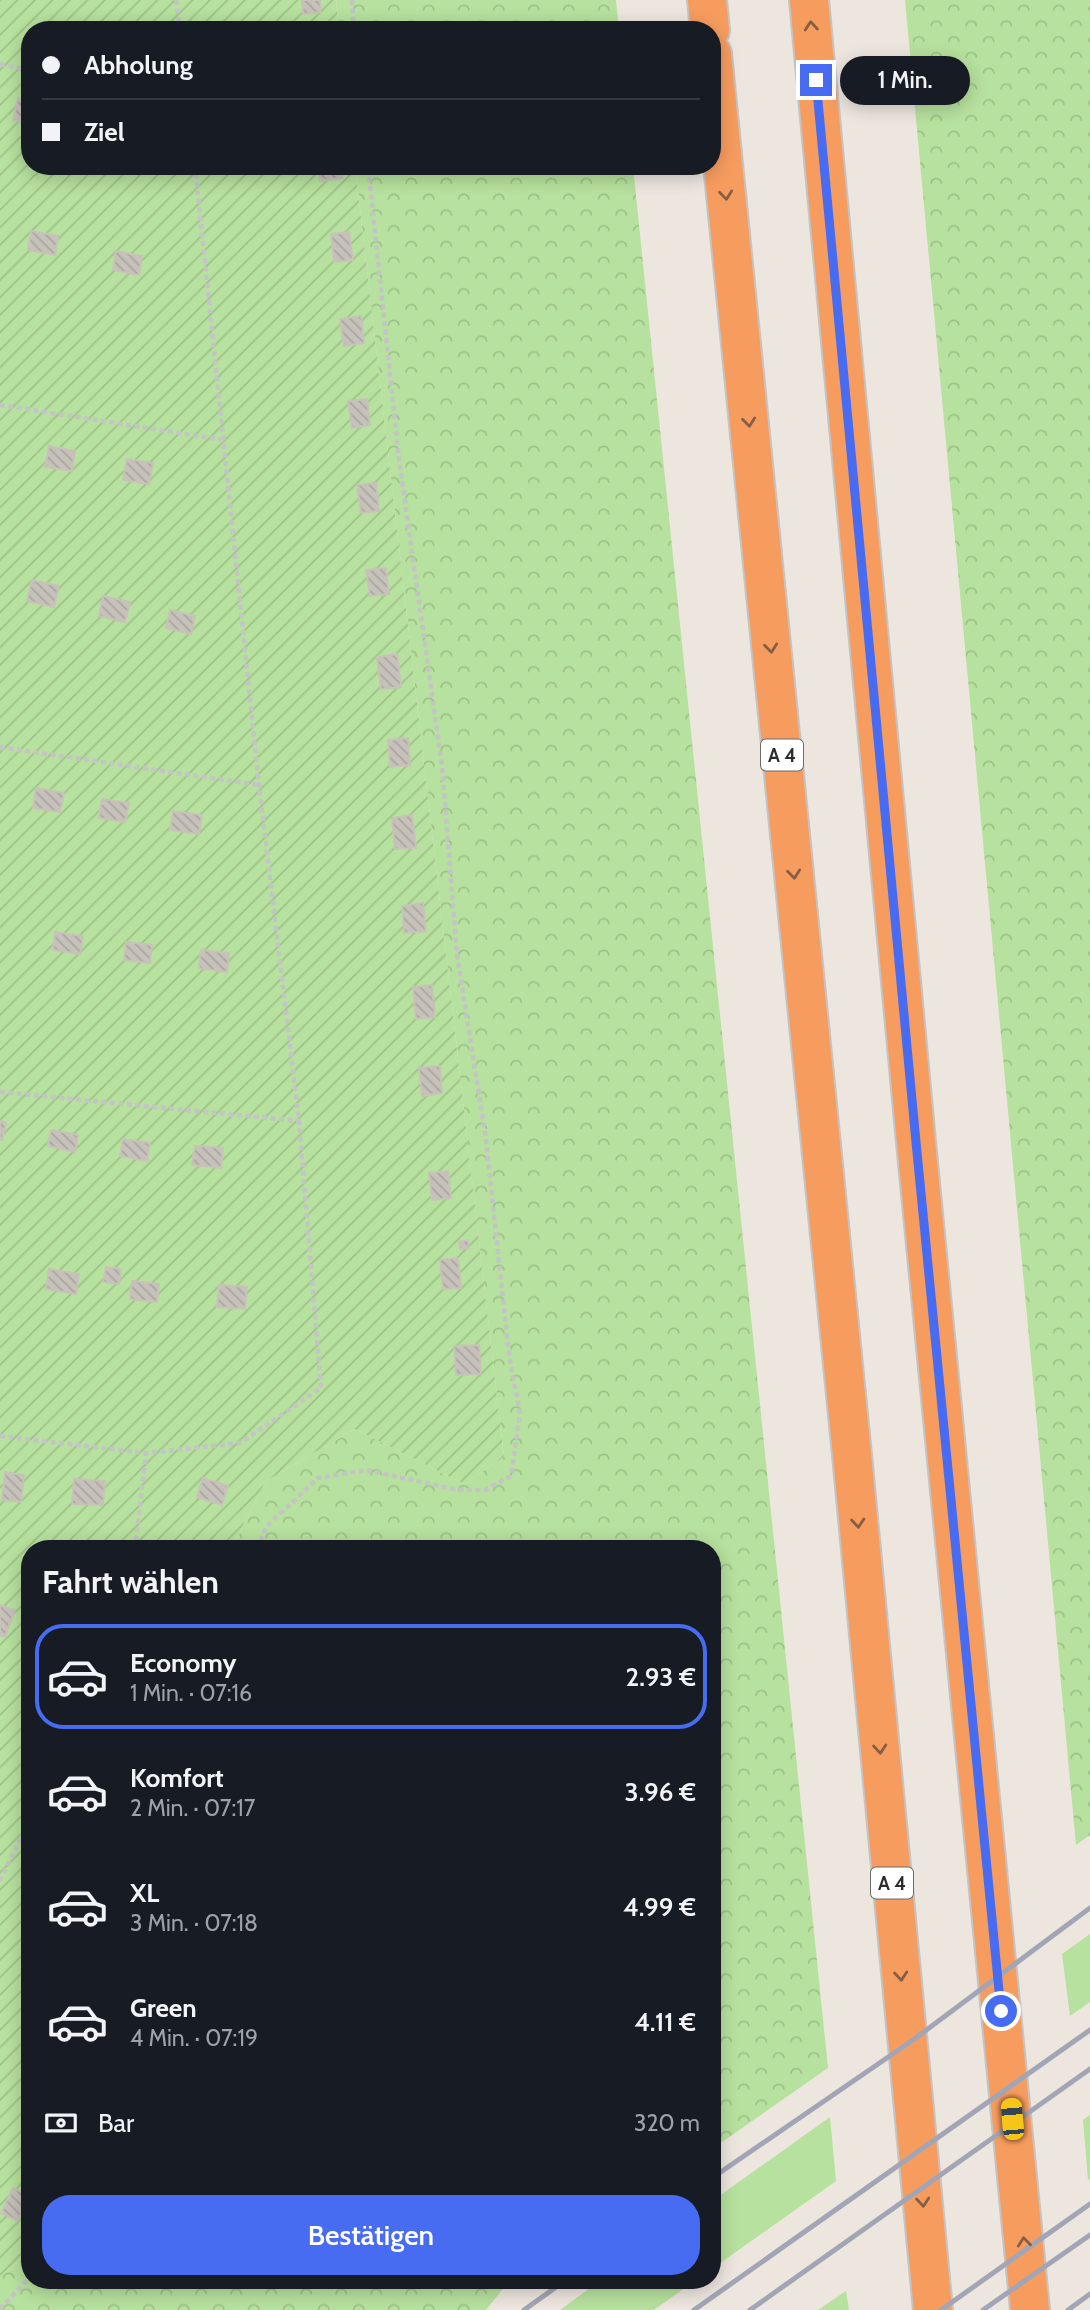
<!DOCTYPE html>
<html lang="de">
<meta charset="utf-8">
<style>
:root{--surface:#171b24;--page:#242831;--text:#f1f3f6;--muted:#9ea1a6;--line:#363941;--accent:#476cf2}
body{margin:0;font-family:Cabin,sans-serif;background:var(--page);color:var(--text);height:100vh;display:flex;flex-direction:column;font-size:26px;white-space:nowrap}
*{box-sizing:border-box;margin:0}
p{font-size:23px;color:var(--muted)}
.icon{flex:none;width:38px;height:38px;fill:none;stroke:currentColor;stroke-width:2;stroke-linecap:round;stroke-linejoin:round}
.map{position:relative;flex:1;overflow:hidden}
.details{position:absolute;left:21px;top:1540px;width:700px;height:749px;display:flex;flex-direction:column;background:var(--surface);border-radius:28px;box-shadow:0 4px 18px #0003}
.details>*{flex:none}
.hud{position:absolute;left:21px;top:21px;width:700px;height:154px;border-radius:28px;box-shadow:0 4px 18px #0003;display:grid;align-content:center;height:154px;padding:0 21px;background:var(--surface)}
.end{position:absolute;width:32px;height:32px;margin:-16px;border:9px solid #476cf2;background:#fff;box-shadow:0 0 0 4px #fff}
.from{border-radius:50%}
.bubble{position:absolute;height:49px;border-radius:24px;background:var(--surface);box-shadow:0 4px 18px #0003;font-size:23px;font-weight:600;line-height:49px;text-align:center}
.car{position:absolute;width:21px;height:42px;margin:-21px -10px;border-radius:9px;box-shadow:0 0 5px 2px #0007;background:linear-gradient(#f5c518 24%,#345 0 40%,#f5c518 0 76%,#345 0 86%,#f5c518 0)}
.hud b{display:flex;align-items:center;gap:24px;height:66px;font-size:26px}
.hud b+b{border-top:2px solid var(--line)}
.hud i{width:18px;height:18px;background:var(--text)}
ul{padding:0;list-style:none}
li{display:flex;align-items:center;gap:21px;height:105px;margin:0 14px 10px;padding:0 7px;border:4px solid transparent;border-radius:28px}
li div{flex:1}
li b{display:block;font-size:26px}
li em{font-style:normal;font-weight:600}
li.selected{border-color:var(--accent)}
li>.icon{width:63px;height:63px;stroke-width:1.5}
h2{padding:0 21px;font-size:32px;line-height:84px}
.pay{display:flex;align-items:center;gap:18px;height:77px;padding:0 21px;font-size:26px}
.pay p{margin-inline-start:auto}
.cta{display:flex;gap:14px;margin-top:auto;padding:14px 21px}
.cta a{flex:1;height:80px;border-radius:28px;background:var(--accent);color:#fff;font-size:28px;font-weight:600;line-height:80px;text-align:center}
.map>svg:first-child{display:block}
.grass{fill:#b7e19e}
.forest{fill:url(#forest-crowns)}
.garden{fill:url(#garden-furrows)}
.building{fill:url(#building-back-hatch);stroke:#c8c2b8;stroke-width:2}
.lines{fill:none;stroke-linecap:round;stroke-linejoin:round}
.motorway-casing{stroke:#c4c4c4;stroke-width:42}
.path{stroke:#c4c4c4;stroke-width:4.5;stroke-dasharray:5 3.5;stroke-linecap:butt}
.motorway{stroke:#f79c5f;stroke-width:38}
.rail{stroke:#a2a5b5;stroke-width:5}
.oneway{stroke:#875e43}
.route{stroke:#476cf2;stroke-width:9}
.labels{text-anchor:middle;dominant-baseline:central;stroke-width:6;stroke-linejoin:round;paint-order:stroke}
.shield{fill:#fff;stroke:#6b6b6b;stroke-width:2}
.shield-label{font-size:19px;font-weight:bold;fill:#2c2c2c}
</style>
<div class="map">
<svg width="1090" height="2310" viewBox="0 0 1090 2310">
<defs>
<pattern id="forest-crowns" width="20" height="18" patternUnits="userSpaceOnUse" patternTransform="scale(1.75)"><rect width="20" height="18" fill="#b7e19e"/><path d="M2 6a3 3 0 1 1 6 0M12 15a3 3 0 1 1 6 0" fill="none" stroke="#9ec188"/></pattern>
<pattern id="garden-furrows" width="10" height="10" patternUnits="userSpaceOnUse" patternTransform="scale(1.75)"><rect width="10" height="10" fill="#b7e19e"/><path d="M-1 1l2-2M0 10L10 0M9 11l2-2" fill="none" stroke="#9ec188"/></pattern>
<pattern id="building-back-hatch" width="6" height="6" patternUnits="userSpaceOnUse" patternTransform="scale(1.75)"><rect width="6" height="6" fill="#c6c1ba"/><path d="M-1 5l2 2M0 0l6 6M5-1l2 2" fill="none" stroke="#aaa6a0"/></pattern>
</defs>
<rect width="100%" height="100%" fill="#ede6df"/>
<path class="grass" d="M1090,1934V2002L1070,2016L1062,1954Z
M1090,2115V2179L1088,2180L1083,2120Z
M830,2117L836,2181L712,2269V2201Z
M601,2280H696L654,2310H560Z
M846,2291L849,2310H818Z"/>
<path class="forest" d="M336,0H616L619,30H339Z
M905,0H1090V1835L1076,1845Z
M355,166H633L828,2068L712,2149V1549H233L243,1525L266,1481L355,1429L464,1484L504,1457Z
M30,2253V2280H510L486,2310H0V2276Z"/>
<path class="garden" d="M0,0H336L339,30H30V166H355L504,1457L464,1484L355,1429L266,1481L243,1525L233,1549H30V2253L0,2276Z"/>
<path class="building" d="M302,0H320L321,12L303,14Z
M18,98L30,101V124L13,120Z
M318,166H341L342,178L320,181Z
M31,231L58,236L55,255L28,250Z
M349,232L353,260L334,262L331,234Z
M116,251L142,256L139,275L113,270Z
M361,316L364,343L344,346L340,319Z
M367,399L370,425L352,428L348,401Z
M49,446L75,451L72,471L45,467Z
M127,459L153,463L149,484L123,480Z
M376,483L379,511L361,513L357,485Z
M386,568L389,594L370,596L366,570Z
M32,580L59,586L54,607L27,601Z
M103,596L130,602L125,622L99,616Z
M170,610L195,616L191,634L166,628Z
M397,654L401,687L381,689L377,657Z
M408,738L410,765L390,767L388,740Z
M36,788L64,793L60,812L33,808Z
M102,799L129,803L125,822L99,818Z
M173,811L202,815L199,834L170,830Z
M412,815L416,848L395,849L392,818Z
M423,903L426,931L404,933L402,906Z
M55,932L83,936L80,954L53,950Z
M126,942L152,945L150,963L124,960Z
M201,950L229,953L227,972L199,968Z
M432,985L435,1017L416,1019L413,987Z
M440,1066L442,1093L422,1096L419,1068Z
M0,1121L6,1123L2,1140L0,1139Z
M51,1130L78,1135L75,1152L48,1146Z
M123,1139L150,1143L147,1161L120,1156Z
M195,1146L223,1148L221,1168L192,1165Z
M448,1171L451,1198L432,1200L429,1173Z
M468,1240L469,1248L460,1249L459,1242Z
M458,1258L461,1288L443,1289L440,1260Z
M106,1267L121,1269L119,1284L103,1282Z
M49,1269L79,1274L76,1294L46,1289Z
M132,1281L159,1284L157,1302L130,1299Z
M219,1285L247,1287L245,1309L217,1307Z
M479,1345L481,1374L456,1375L454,1346Z
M5,1472L24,1475L21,1502L2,1500Z
M203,1478L228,1486L222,1505L197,1497Z
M74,1479L105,1481L103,1505L72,1504Z
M0,1605L15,1610L5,1637L0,1635Z
M13,2188L30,2196L18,2221L1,2213Z"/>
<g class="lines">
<defs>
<path id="motorway" d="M707,0L710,30
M809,0L916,1142L1030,2310
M712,54L852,1455L933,2310"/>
</defs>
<use href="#motorway" class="motorway-casing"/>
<path class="path" d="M176,0L180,30
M352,0L354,30
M0,64L30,71
M0,405L224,440
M0,747L259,785
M0,1092L299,1121
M0,1436L146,1453L240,1443L321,1388L299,1121L259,785L195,166
M135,1549L146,1453
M258,1549L266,1527L318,1478L366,1470L458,1490H485L511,1476L520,1413L509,1355L486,1140L457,954L442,766L399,459L368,166
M0,1881L30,1818
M0,2309L30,2277"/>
<use href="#motorway" class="motorway"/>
<path class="rail" d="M712,2178L913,2040L1090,1908
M524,2310L566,2280
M694,2310L1090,2030
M750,2310L1090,2069
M941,2310L1090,2204
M983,2310L1090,2235
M1068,2310L1090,2294"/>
</g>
<defs><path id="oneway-chevron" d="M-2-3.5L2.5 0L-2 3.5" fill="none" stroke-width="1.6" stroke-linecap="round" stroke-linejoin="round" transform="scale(1.75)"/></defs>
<g class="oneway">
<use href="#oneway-chevron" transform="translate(811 26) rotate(-95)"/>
<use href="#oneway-chevron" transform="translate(726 195) rotate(84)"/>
<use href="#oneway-chevron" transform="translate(749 422) rotate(84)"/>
<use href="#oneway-chevron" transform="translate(771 648) rotate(84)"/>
<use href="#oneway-chevron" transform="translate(794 874) rotate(84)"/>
<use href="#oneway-chevron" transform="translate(858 1523) rotate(85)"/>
<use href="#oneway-chevron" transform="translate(880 1749) rotate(85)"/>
<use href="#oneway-chevron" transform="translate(901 1976) rotate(85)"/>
<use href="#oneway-chevron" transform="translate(923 2202) rotate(85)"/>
<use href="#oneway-chevron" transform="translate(1024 2242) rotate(-96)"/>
</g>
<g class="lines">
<path class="route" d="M816,80L916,1142L1001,2011"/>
</g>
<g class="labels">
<g class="shield">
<rect x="761" y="739.5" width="42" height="31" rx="5"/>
<rect x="871" y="1867.5" width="42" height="31" rx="5"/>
</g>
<g class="shield-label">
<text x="782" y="755">A 4</text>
<text x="892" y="1883">A 4</text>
</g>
</g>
</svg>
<i class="end from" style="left:1001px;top:2011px"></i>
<i class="end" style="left:816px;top:80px"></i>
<div class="bubble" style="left:840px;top:56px;width:130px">1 Min.</div>
<i class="car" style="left:1012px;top:2119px;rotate:355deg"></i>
<div class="hud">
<b><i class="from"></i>Abholung</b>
<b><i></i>Ziel</b>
</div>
<section class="details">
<h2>Fahrt wählen</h2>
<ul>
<li class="selected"><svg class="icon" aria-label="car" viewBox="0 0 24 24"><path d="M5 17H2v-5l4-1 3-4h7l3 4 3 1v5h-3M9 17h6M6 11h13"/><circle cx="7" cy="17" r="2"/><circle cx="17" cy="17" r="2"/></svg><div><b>Economy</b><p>1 Min. · 07:16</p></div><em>2.93 €</em></li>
<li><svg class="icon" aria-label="car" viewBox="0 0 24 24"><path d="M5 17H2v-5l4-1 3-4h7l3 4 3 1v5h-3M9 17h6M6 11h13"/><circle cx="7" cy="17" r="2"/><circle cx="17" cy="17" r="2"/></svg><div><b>Komfort</b><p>2 Min. · 07:17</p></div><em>3.96 €</em></li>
<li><svg class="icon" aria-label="car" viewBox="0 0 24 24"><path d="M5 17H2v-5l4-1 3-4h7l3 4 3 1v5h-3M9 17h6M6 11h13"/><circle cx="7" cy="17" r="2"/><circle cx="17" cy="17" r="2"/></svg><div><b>XL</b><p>3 Min. · 07:18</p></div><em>4.99 €</em></li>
<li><svg class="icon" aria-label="car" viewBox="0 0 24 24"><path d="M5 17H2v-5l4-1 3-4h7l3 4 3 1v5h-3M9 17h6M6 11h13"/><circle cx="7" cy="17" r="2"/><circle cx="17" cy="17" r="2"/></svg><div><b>Green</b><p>4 Min. · 07:19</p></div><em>4.11 €</em></li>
</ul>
<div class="pay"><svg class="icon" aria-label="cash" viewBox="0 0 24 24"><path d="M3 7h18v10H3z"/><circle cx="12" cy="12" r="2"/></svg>Bar<p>320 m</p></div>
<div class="cta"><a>Bestätigen</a></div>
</section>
</div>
